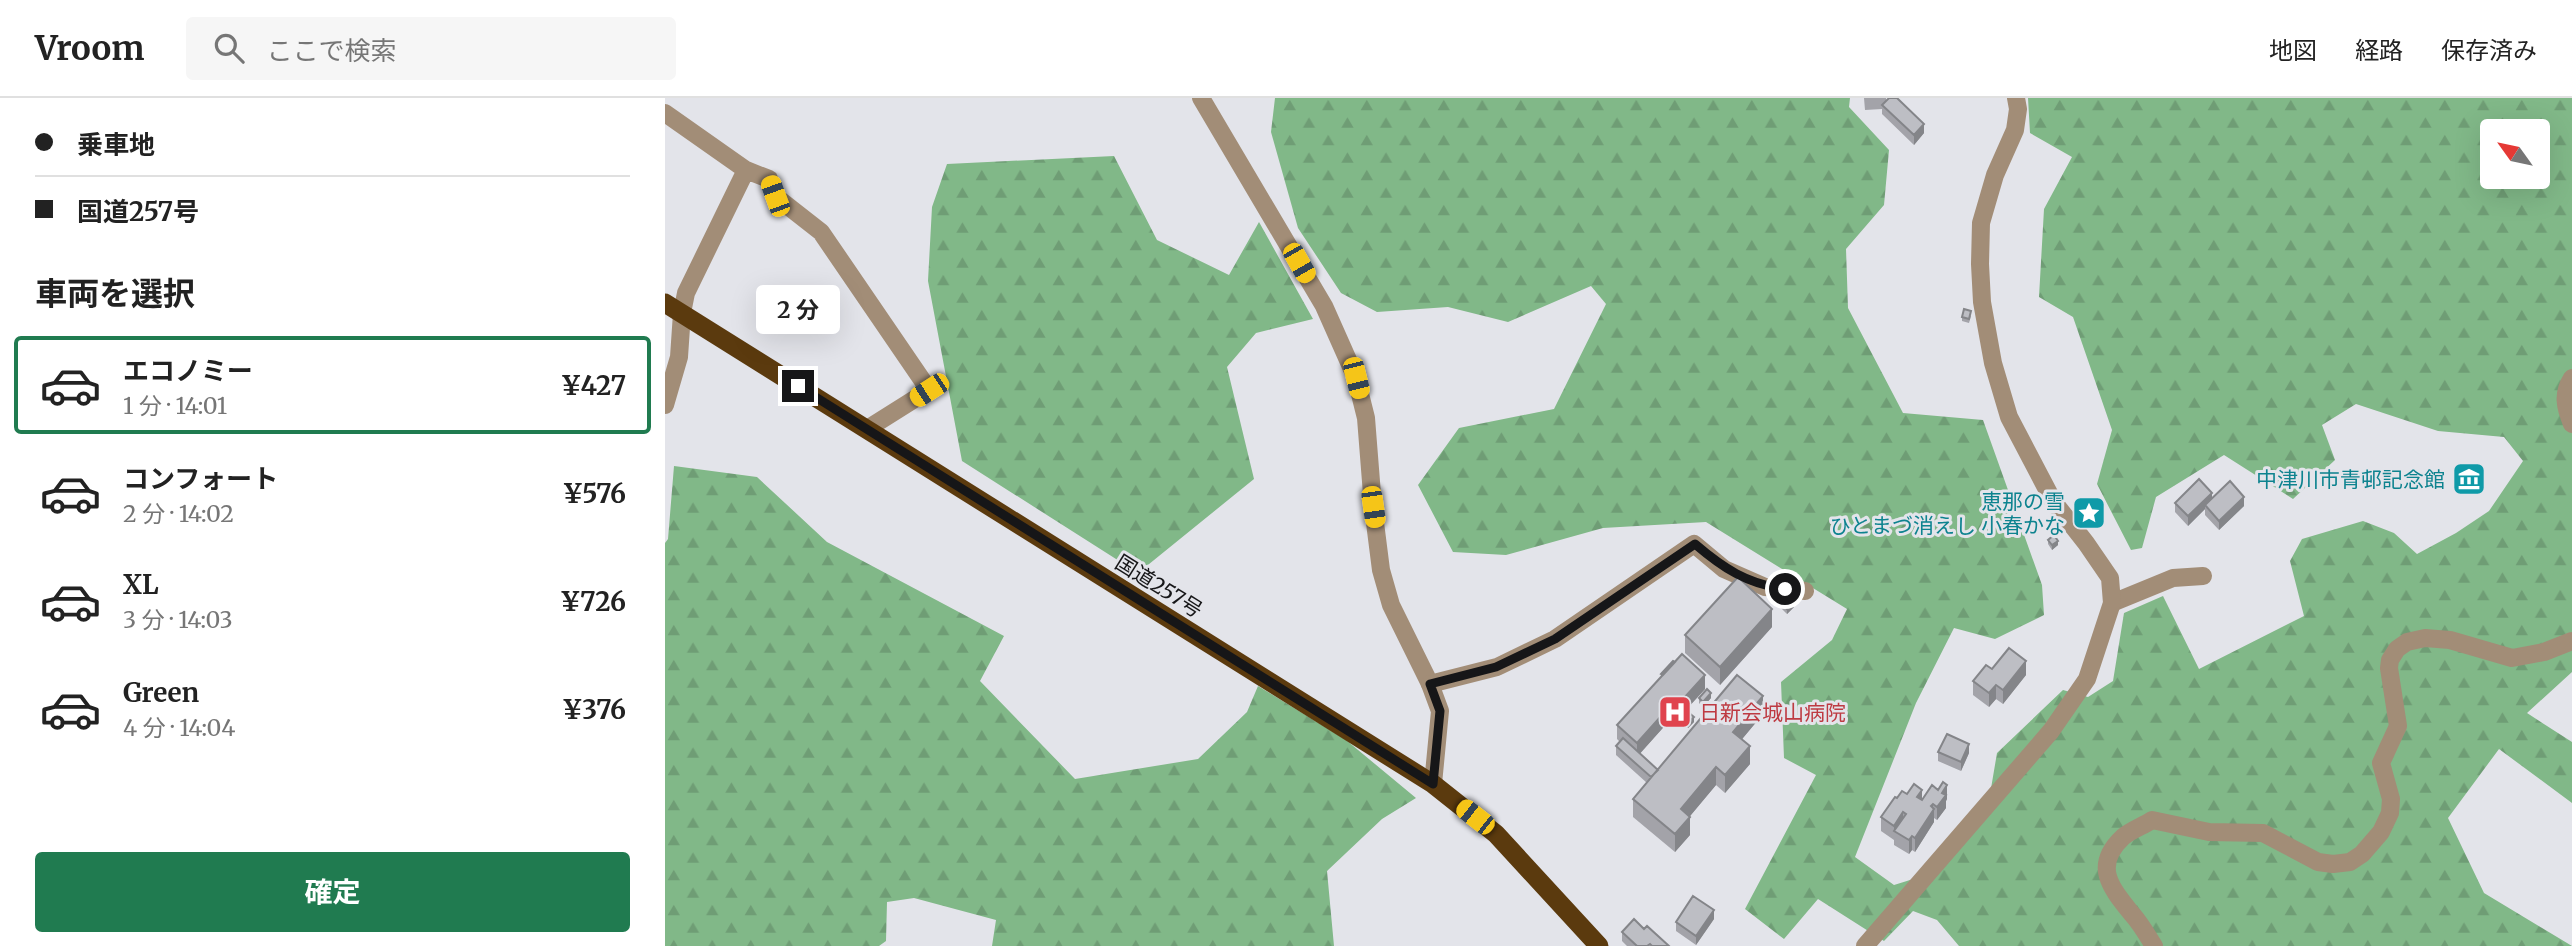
<!DOCTYPE html>
<html lang="ja">
<meta charset="utf-8">
<style>
:root{--surface:#fff;--page:#f6f6f6;--text:#222;--muted:#767676;--line:#e0e0e0;--accent:#207b50}
body{margin:0;font-family:Merriweather,"Noto Sans JP",serif;background:var(--page);color:var(--text);height:100vh;display:flex;flex-direction:column;font-size:26px;white-space:nowrap}
*{box-sizing:border-box;margin:0}
p{font-size:23px;color:var(--muted)}
.icon{flex:none;width:38px;height:38px;fill:none;stroke:currentColor;stroke-width:2;stroke-linecap:round;stroke-linejoin:round}
.map{position:relative;flex:1;overflow:hidden}
.side{display:flex;flex-direction:column;background:var(--surface);width:665px}
.side>*{flex:none}
.hud{display:grid;align-content:center;height:154px;padding:0 35px;background:var(--surface)}
.needle{width:46px;rotate:303deg}
.tools{position:absolute;left:1815px;top:21px;display:grid;gap:14px}
.tools a{display:grid;place-items:center;width:70px;height:70px;border-radius:7px;background:var(--surface);box-shadow:0 7px 28px #0002;font-size:35px}
.end{position:absolute;width:32px;height:32px;margin:-16px;border:9px solid #161618;background:#fff;box-shadow:0 0 0 4px #fff}
.from{border-radius:50%}
.bubble{position:absolute;height:49px;border-radius:7px;background:var(--surface);box-shadow:0 7px 28px #0002;font-size:23px;font-weight:700;line-height:49px;text-align:center}
.car{position:absolute;width:21px;height:42px;margin:-21px -10px;border-radius:9px;box-shadow:0 0 5px 2px #0007;background:linear-gradient(#f5c518 24%,#345 0 40%,#f5c518 0 76%,#345 0 86%,#f5c518 0)}
.hud b{display:flex;align-items:center;gap:24px;height:66px;font-size:26px}
.hud b+b{border-top:2px solid var(--line)}
.hud i{width:18px;height:18px;background:var(--text)}
ul{padding:0;list-style:none}
li{display:flex;align-items:center;gap:21px;height:98px;margin:0 14px 10px;padding:0 21px;border:4px solid transparent;border-radius:7px}
li div{flex:1}
li b{display:block;font-size:26px}
li em{font-style:normal;font-weight:700}
li.current{border-color:var(--accent)}
li>.icon{width:63px;height:63px;stroke-width:1.5}
h2{padding:0 35px;font-size:32px;line-height:84px}
.cta{display:flex;gap:14px;margin-top:auto;padding:14px 35px}
.cta a{flex:1;height:80px;border-radius:7px;background:var(--accent);color:#fff;font-size:28px;font-weight:700;line-height:80px;text-align:center}
header{display:flex;align-items:center;gap:42px;box-sizing:border-box;height:98px;padding:0 35px;background:var(--surface);border-bottom:2px solid var(--line)}
header strong{font-size:33px}
nav{display:flex;gap:38px;margin-inline-start:auto;font-size:24px}
.search{width:490px;height:63px;background:var(--page);display:flex;align-items:center;gap:18px;box-sizing:border-box;padding:0 24px;border-radius:7px;color:var(--muted);font-size:26px}
main{display:flex;flex:1;min-height:0}
.map>svg:first-child{display:block}
.forest{fill:url(#forest-firs);fill-rule:evenodd}
.lines{fill:none;stroke-linecap:round;stroke-linejoin:round}
.minor{stroke:#a28d77;stroke-width:18}
.tertiary{stroke:#a28d77;stroke-width:18}
.trunk{stroke:#5b3a0e;stroke-width:19}
.wall{fill:#a3a3a9}
.shaded-wall{fill:#848589}
.building{fill:#bdbec4;stroke:#848589;stroke-width:2}
.route{stroke:#161618;stroke-width:9}
.labels{text-anchor:middle;dominant-baseline:central;stroke-width:6;stroke-linejoin:round;paint-order:stroke}
.culture-label{font-size:21px;fill:#0d838f;stroke:#e3e4ea;text-anchor:end}
.street-label{font-size:21px;fill:#161618;stroke:#e3e4ea}
.health-label{font-size:21px;fill:#be3a42;stroke:#e3e4ea;text-anchor:start}
</style>
<header>
<strong>Vroom</strong>
<div class="search"><svg class="icon" aria-label="search" viewBox="0 0 24 24"><circle cx="10" cy="10" r="6"/><path d="M15 15l6 6"/></svg>ここで検索</div>
<nav><a>地図</a><a>経路</a><a>保存済み</a></nav>
</header>
<main>
<section class="side">
<div class="hud">
<b><i class="from"></i>乗車地</b>
<b><i></i>国道257号</b>
</div>
<h2>車両を選択</h2>
<ul>
<li class="current"><svg class="icon" aria-label="car" viewBox="0 0 24 24"><path d="M5 17H2v-5l4-1 3-4h7l3 4 3 1v5h-3M9 17h6M6 11h13"/><circle cx="7" cy="17" r="2"/><circle cx="17" cy="17" r="2"/></svg><div><b>エコノミー</b><p>1 分 · 14:01</p></div><em>¥427</em></li>
<li><svg class="icon" aria-label="car" viewBox="0 0 24 24"><path d="M5 17H2v-5l4-1 3-4h7l3 4 3 1v5h-3M9 17h6M6 11h13"/><circle cx="7" cy="17" r="2"/><circle cx="17" cy="17" r="2"/></svg><div><b>コンフォート</b><p>2 分 · 14:02</p></div><em>¥576</em></li>
<li><svg class="icon" aria-label="car" viewBox="0 0 24 24"><path d="M5 17H2v-5l4-1 3-4h7l3 4 3 1v5h-3M9 17h6M6 11h13"/><circle cx="7" cy="17" r="2"/><circle cx="17" cy="17" r="2"/></svg><div><b>XL</b><p>3 分 · 14:03</p></div><em>¥726</em></li>
<li><svg class="icon" aria-label="car" viewBox="0 0 24 24"><path d="M5 17H2v-5l4-1 3-4h7l3 4 3 1v5h-3M9 17h6M6 11h13"/><circle cx="7" cy="17" r="2"/><circle cx="17" cy="17" r="2"/></svg><div><b>Green</b><p>4 分 · 14:04</p></div><em>¥376</em></li>
</ul>
<div class="cta"><a>確定</a></div>
</section>
<div class="map">
<svg width="1907" height="848" viewBox="0 0 1907 848">
<defs>
<pattern id="forest-firs" width="22" height="20" patternUnits="userSpaceOnUse" patternTransform="scale(1.75)"><rect width="22" height="20" fill="#81b888"/><path d="M5 1l3.5 6h-7zM16 11l3.5 6h-7z" fill="#6f9d75"/></pattern>
</defs>
<rect width="100%" height="100%" fill="#e3e4ea"/>
<path class="forest" d="M610,0H1185L1184,9L1224,52L1219,107L1181,151L1183,210L1238,315L1318,322L1377,487L1379,517L1330,541L1289,530L1251,605L1190,759L1229,787L1274,773L1321,720L1332,655L1398,592L1423,599L1448,583L1459,515L1498,498L1534,571L1639,518L1625,463L1637,441L1698,423L1729,435L1752,456L1791,435L1824,413L1858,363L1839,339L1773,333L1691,306L1657,327L1670,362L1628,401L1559,357L1491,399L1477,450L1466,452L1432,386L1447,332L1408,219L1374,199L1379,111L1407,59L1365,35L1363,0H1907V574L1862,615L1907,644V705L1834,651L1783,720L1819,795L1907,848H1294L1272,822L1248,813L1219,843L1153,801L1119,841L1080,811L1151,677L1119,660L1116,584L1167,542L1182,511L1041,424L938,430L841,457L788,454L753,387L794,330L889,311L941,206L926,188L843,224L783,209L712,214L676,195L633,130L606,34ZM1827,33H1872V79H1827Z
M449,58L492,142L564,177L594,124L648,221L591,235L562,269L589,381L473,475L297,363L263,183L267,109L282,66Z
M9,368L92,379L162,444L339,538L315,583L410,681L533,661L582,614L593,588L681,642L751,700L717,721L662,773L669,848H327L331,822L249,800L222,804L221,843L214,848H0V445L3,441Z"/>
<g class="lines">
<path class="minor" d="M536,0L659,208L691,280L701,320L708,409L716,472L726,507L765,586L832,569L890,541L1029,446L1059,471L1100,489L1140,493
M0,15L81,72L21,195L17,215L14,259L0,307
M81,72L104,81L110,98L156,134L264,292L202,331
M1907,280C1897,296 1900,309 1907,326
M1447,505L1508,480L1538,478
M1489,848C1482,837 1476,826 1467,816C1446,790 1427,768 1458,739C1466,732 1478,728 1487,722L1544,734L1598,735L1653,764L1668,766L1685,764L1697,756L1716,734L1725,715L1726,701L1716,665L1733,628L1724,570L1725,562L1732,551L1742,544L1760,540L1785,542L1847,560L1879,554L1907,543"/>
<path class="tertiary" d="M765,586L775,613L768,686
M1200,848L1386,633L1422,581L1447,505L1445,480L1421,445L1388,403L1344,319L1328,265L1317,204L1315,166L1316,125L1330,77L1350,32L1353,11L1351,0"/>
<path class="trunk" d="M0,205L768,686L831,736L934,848"/>
</g>
<path class="wall" d="M1199,0H1221V3L1259,35L1249,47L1217,16V11L1200,12Z
M1306,218L1304,225L1297,223V219Z
M1547,400L1579,408L1554,432L1540,417V411L1523,428L1510,414V405Z
M1383,442L1393,447L1387,452L1383,446Z
M1116,505L1129,509L1122,516L1116,510Z
M1107,529L1055,587L1020,555V537Z
M1327,571L1361,577L1338,606L1331,601L1324,609L1308,597V583Z
M996,576L1040,591L1009,625L1005,622L975,655L993,672L1098,616L1077,641L1085,666L1060,695L1051,687L1024,719L1025,737L1010,754L968,719V701L982,685L951,657V648L955,644L952,641V627L996,579Z
M1034,600H1046L1038,609L1034,605Z
M1017,620L1029,624L1023,630L1017,624Z
M1273,654L1304,655L1296,673L1273,663Z
M1242,696L1257,702L1282,701L1281,703V710L1272,722L1269,720V724L1250,754L1247,752L1244,756L1229,747V742L1216,733V719L1232,700Z
M1049,821L1031,847L1011,833V824Z
M979,831L1004,848H962L957,843V834Z"/>
<path class="shaded-wall" d="M1259,26V35L1249,47V37Z
M1547,395V404L1540,407V411L1523,428V418Z
M1579,399V408L1554,432V423Z
M1393,443V447L1387,452V447Z
M1129,504V509L1122,516V511Z
M1107,511V529L1055,587V569Z
M1361,563V577L1338,606V592Z
M1040,577V591L1009,625V611Z
M1331,587V601L1324,609V595Z
M1046,595V600L1038,609V604Z
M1098,598V616L1068,652V634Z
M1005,608V622L972,659V645Z
M1029,619V624L1023,630V625Z
M1304,646V655L1296,673V664Z
M1085,648V666L1060,695V677Z
M1051,669V687L1016,729V711Z
M1282,687V701L1281,703V710L1272,722V709L1277,695Z
M1257,692V705L1252,699Z
M1268,706V712L1269,711V724L1250,754V740Z
M1238,714V728L1229,733V742V728Z
M1025,719V737L1010,754V736Z
M1247,738V752L1244,756V742Z
M1049,812V821L1031,847V838Z"/>
<path class="building" d="M1224,0H1232L1259,26L1249,37L1217,7Z
M1299,211L1306,213L1304,221L1297,219Z
M1534,381L1547,395L1523,418L1510,405Z
M1565,383L1579,399L1554,423L1540,407Z
M1389,437L1393,443L1387,447L1383,442Z
M1073,479L1107,511L1055,569L1020,537Z
M1122,498L1129,504L1122,511L1116,505Z
M1344,550L1361,563L1338,592L1331,587L1324,595L1308,583L1321,567L1327,571Z
M1017,556L1040,577L1009,611L1005,608L972,645L952,627Z
M1008,563L1010,564L998,577L996,576Z
M1072,577L1098,598L1068,634L1085,648L1060,677L1051,669L1016,711L1025,719L1010,736L968,701Z
M1042,591L1046,595L1038,604L1034,600Z
M1023,614L1029,619L1023,625L1017,620Z
M1282,636L1304,646L1296,664L1273,654Z
M958,640L993,672L986,679L951,648Z
M1278,684L1282,687L1277,695L1281,697L1272,709L1268,706L1266,708L1269,711L1250,740L1247,738L1244,742L1229,733L1241,716L1238,714L1229,728L1216,719L1230,699L1232,700L1237,693L1242,696L1249,686L1257,692L1252,699L1257,702L1267,687L1273,692Z
M1028,798L1049,812L1031,838L1011,824Z
M969,821L979,831L982,828L1004,848H987L985,846L982,848H972L957,834Z"/>
<g class="lines">
<path class="route" d="M133,288L768,686L775,613L765,586L831,569L890,541L1030,446C1058,470 1082,486 1120,491"/>
</g>
<defs>
<symbol id="museum-square" viewBox="-11 -11 22 22"><rect x="-9" y="-9" width="18" height="18" rx="4" fill="#0f9aa8" stroke="#e3e4ea"/><path d="M0-6L6-3V-2H-6V-3ZM-5-1h2V3h-2ZM-1-1h2V3h-2ZM3-1h2V3H3ZM-6 4H6V6H-6Z" fill="#fff"/></symbol>
<symbol id="sight-square" viewBox="-11 -11 22 22"><rect x="-9" y="-9" width="18" height="18" rx="4" fill="#0f9aa8" stroke="#e3e4ea"/><path d="M0-6L1.8-2.2L6-1.7L2.9 1.2L3.7 5.4L0 3.3L-3.7 5.4L-2.9 1.2L-6-1.7L-1.8-2.2Z" fill="#fff"/></symbol>
<symbol id="hospital-square" viewBox="-11 -11 22 22"><rect x="-9" y="-9" width="18" height="18" rx="4" fill="#e0444e" stroke="#e3e4ea"/><path d="M-5-5h3v3.5h4V-5h3V5h-3V1.5h-4V5h-3Z" fill="#fff"/></symbol>
</defs>
<g fill-rule="evenodd">
<use href="#museum-square" x="1785" y="362" width="38" height="38"/>
<use href="#sight-square" x="1405" y="396" width="38" height="38"/>
<use href="#hospital-square" x="991" y="595" width="38" height="38"/>
</g>
<g class="labels">
<g class="culture-label">
<text x="1780" y="381">中津川市青邨記念館</text>
<text x="1400" y="403">恵那の雪<tspan x="1400" dy="24">ひとまづ消えし 小春かな</tspan></text>
</g>
<g class="street-label">
<text transform="translate(494 488) rotate(32)">国道257号</text>
</g>
<g class="health-label">
<text x="1034" y="614">日新会城山病院</text>
</g>
</g>
</svg>
<div class="tools">
<a><svg class="needle" viewBox="-14 -14 28 28"><path d="M0-13l5 13h-10z" fill="#e53935"/><path d="M0 13l5-13h-10z" fill="#767676"/></svg></a>
</div>
<i class="end from" style="left:1120px;top:491px"></i>
<i class="end" style="left:133px;top:288px"></i>
<div class="bubble" style="left:91px;top:187px;width:84px">2 分</div>
<i class="car" style="left:110px;top:98px;rotate:340deg"></i>
<i class="car" style="left:634px;top:165px;rotate:150deg"></i>
<i class="car" style="left:691px;top:280px;rotate:166deg"></i>
<i class="car" style="left:264px;top:292px;rotate:237deg"></i>
<i class="car" style="left:708px;top:409px;rotate:172deg"></i>
<i class="car" style="left:810px;top:719px;rotate:308deg"></i>
</div>
</main>
